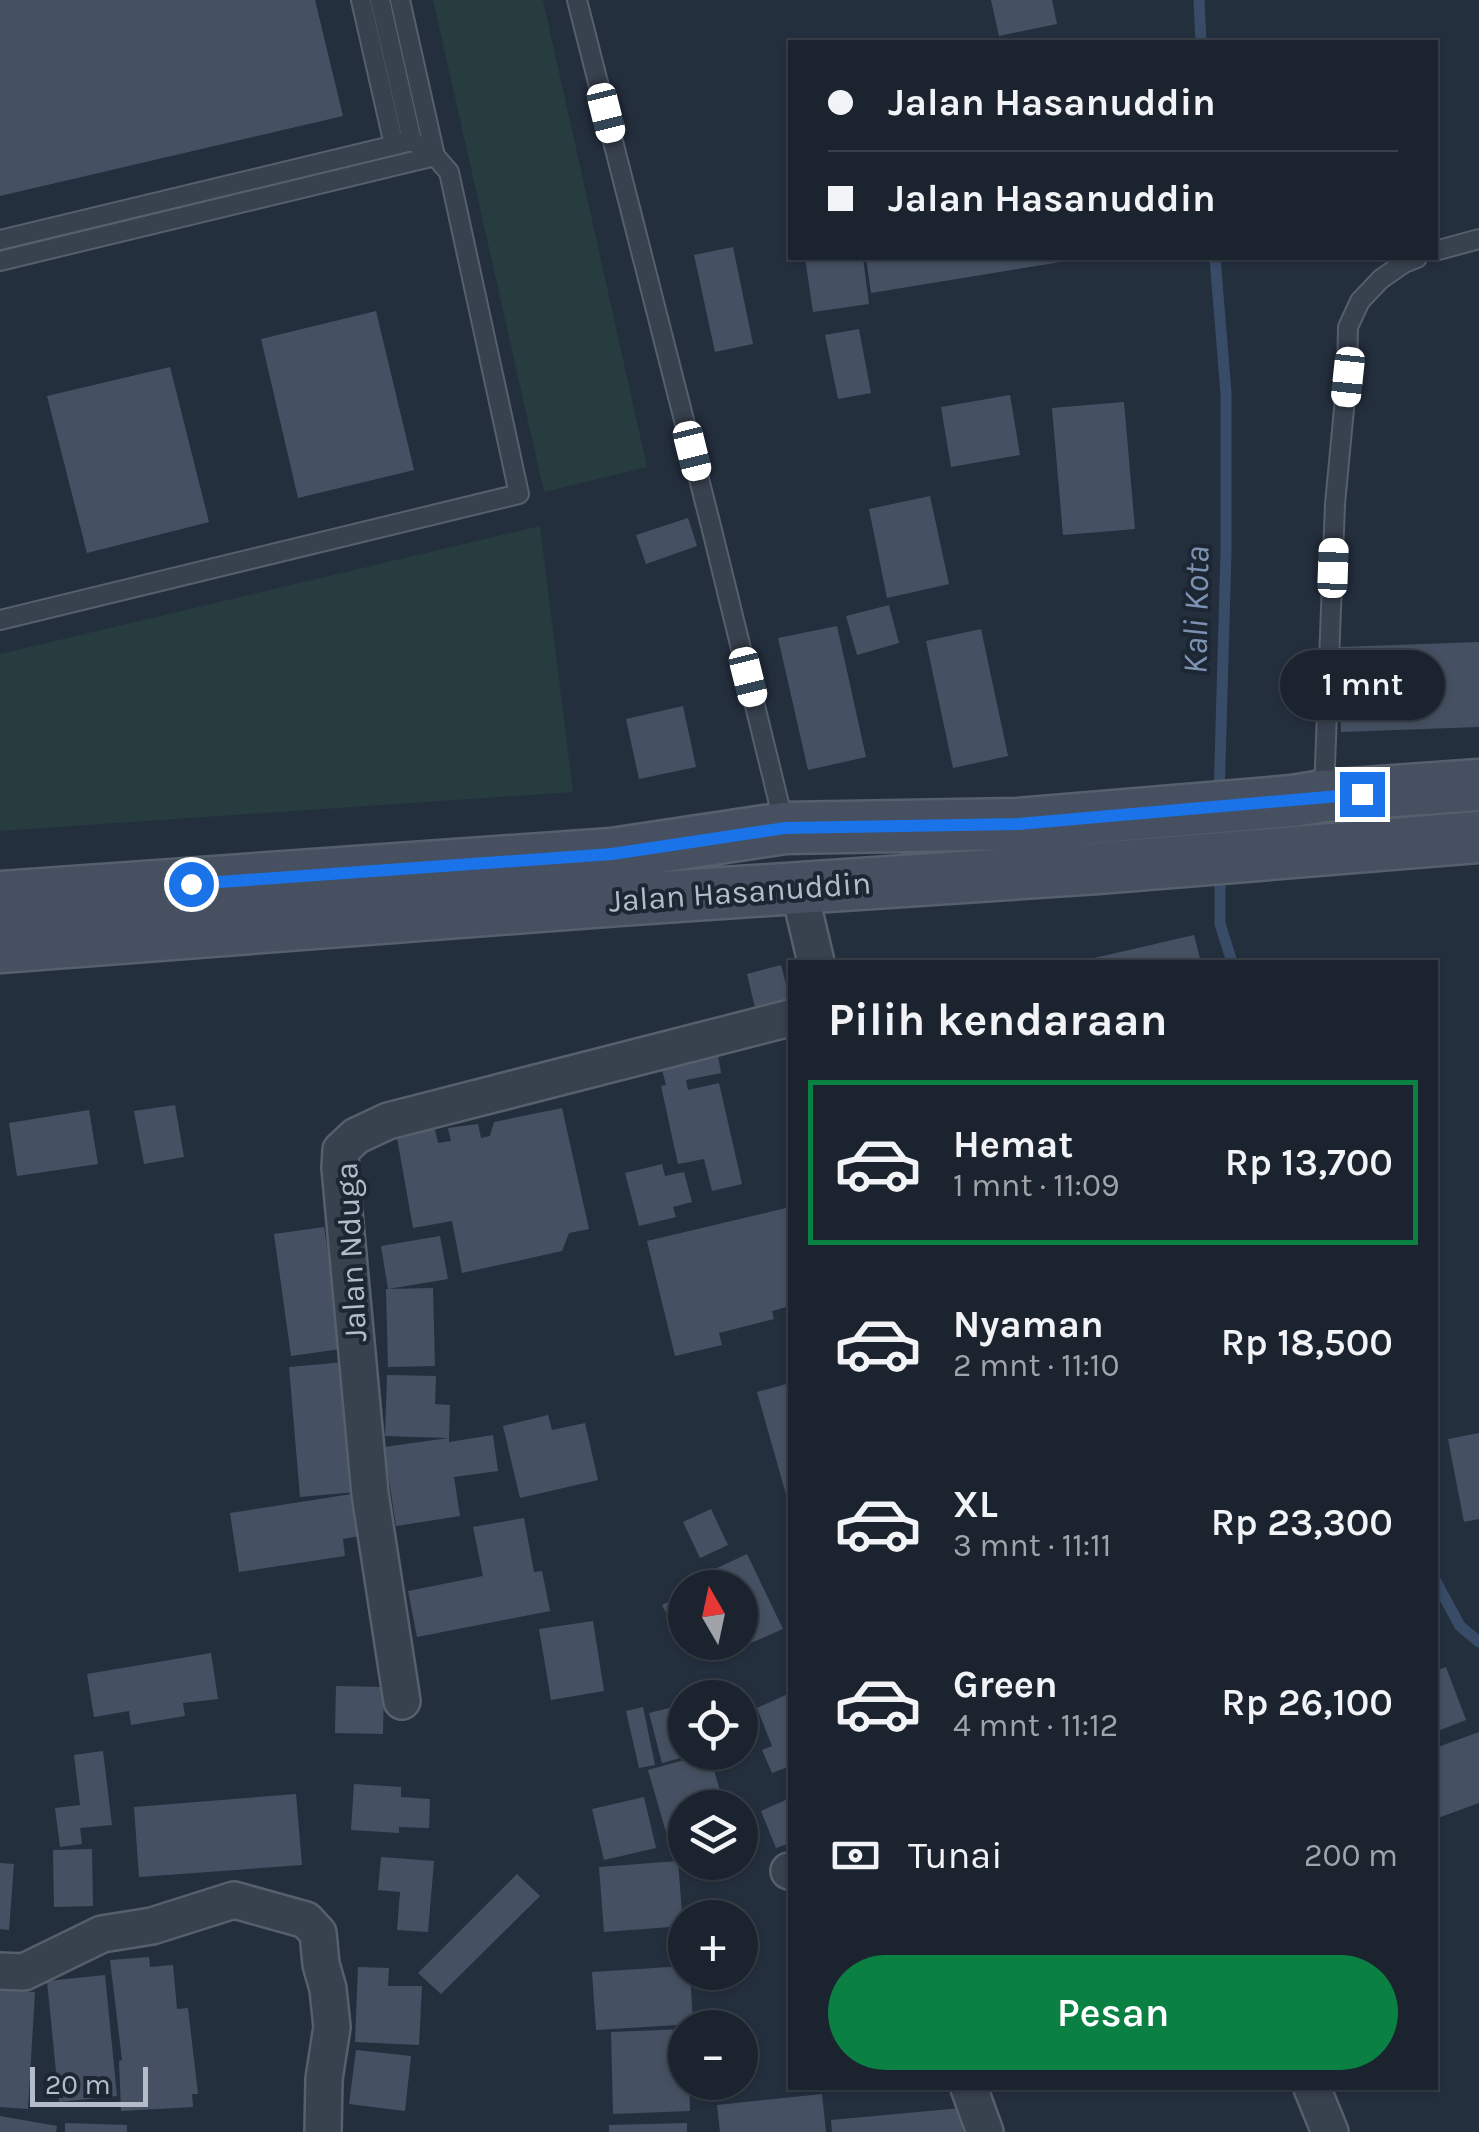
<!DOCTYPE html>
<html lang="id">
<meta charset="utf-8">
<style>
:root{--surface:#1b232e;--page:#282f3a;--text:#f1f3f6;--muted:#a0a4aa;--line:#39404a;--accent:#0b8043}
body{margin:0;font-family:Karla,sans-serif;background:var(--page);color:var(--text);height:100vh;display:flex;flex-direction:column;font-size:38px;white-space:nowrap}
*{box-sizing:border-box;margin:0}
p{font-size:32px;color:var(--muted)}
.icon{flex:none;width:55px;height:55px;fill:none;stroke:currentColor;stroke-width:2;stroke-linecap:round;stroke-linejoin:round}
.map{position:relative;flex:1;overflow:hidden}
.details{position:absolute;left:788px;top:960px;width:650px;height:1130px;display:flex;flex-direction:column;background:var(--surface);border-radius:0px;box-shadow:0 2px 8px #0004,0 0 0 2px var(--line)}
.details>*{flex:none}
.top-card{position:absolute;left:788px;top:40px;width:650px;height:220px;border-radius:0px;box-shadow:0 2px 8px #0004,0 0 0 2px var(--line);display:grid;align-content:center;height:220px;padding:0 40px;background:var(--surface)}
.needle{width:65px;rotate:351deg}
.tools{position:absolute;left:668px;top:1570px;display:grid;gap:20px}
.tools a{display:grid;place-items:center;width:90px;height:90px;border-radius:50%;background:var(--surface);box-shadow:0 2px 8px #0004,0 0 0 2px var(--line);font-size:50px}
.scale{position:absolute;left:30px;bottom:25px;width:118px;box-sizing:border-box;padding-left:10px;border:5px solid #b4bcc9;border-top:0;font-size:28px;line-height:35px;white-space:nowrap;color:#b4bcc9;-webkit-text-stroke:8px #1d2633;paint-order:stroke}
.end{position:absolute;width:45px;height:45px;margin:-22px;border:12px solid #1a73e8;background:#fff;box-shadow:0 0 0 5px #fff}
.from{border-radius:50%}
.bubble{position:absolute;height:70px;border-radius:35px;background:var(--surface);box-shadow:0 2px 8px #0004,0 0 0 2px var(--line);font-size:32px;font-weight:600;line-height:70px;text-align:center}
.car{position:absolute;width:30px;height:60px;margin:-30px -15px;border-radius:12px;box-shadow:0 0 8px 2px #0007;background:linear-gradient(#fff 24%,#345 0 40%,#fff 0 76%,#345 0 86%,#fff 0)}
.top-card b{display:flex;align-items:center;gap:35px;height:95px;font-size:38px}
.top-card b+b{border-top:2px solid var(--line)}
.top-card i{width:25px;height:25px;background:var(--text)}
ul{padding:0;list-style:none}
li{display:flex;align-items:center;gap:30px;height:165px;margin:0 20px 15px;padding:0 20px;border:5px solid transparent;border-radius:0px}
li div{flex:1}
li b{display:block;font-size:38px}
li em{font-style:normal;font-weight:600}
li.active{border-color:var(--accent)}
li>.icon{width:90px;height:90px;stroke-width:1.5}
h2{padding:0 40px;font-size:45px;line-height:120px}
.pay{display:flex;align-items:center;gap:25px;height:110px;padding:0 40px;font-size:38px}
.pay p{margin-inline-start:auto}
.primary-button{display:flex;gap:20px;margin-top:auto;padding:20px 40px}
.primary-button a{flex:1;height:115px;border-radius:60px;background:var(--accent);color:#fff;font-size:40px;font-weight:600;line-height:115px;text-align:center}
.map>svg:first-child{display:block}
.green{fill:#263c3f}
.lines{fill:none;stroke-linecap:round;stroke-linejoin:round}
.stream{stroke:#394c67;stroke-width:11}
.building{fill:#455162}
.lane-casing{stroke:#565f6c;stroke-width:22}
.street-casing{stroke:#565f6c;stroke-width:40}
.secondary-casing{stroke:#565f6c;stroke-width:55}
.lane{stroke:#38414e;stroke-width:18}
.street{stroke:#38414e;stroke-width:35}
.secondary{stroke:#465061;stroke-width:50}
.route{stroke:#1a73e8;stroke-width:12}
.labels{text-anchor:middle;dominant-baseline:central;stroke-width:8;stroke-linejoin:round;paint-order:stroke}
.street-label{font-size:32px;fill:#b4bcc9;stroke:#1d2633}
.water-label{font-size:35px;font-style:italic;fill:#7c92b1;stroke:#1d2633}
</style>
<div class="map">
<svg width="1479" height="2132" viewBox="0 0 1479 2132">
<rect width="100%" height="100%" fill="#242f3e"/>
<path class="green" d="M433,0H543L647,467L544,492Z
M540,526L573,792L0,831V654Z"/>
<g class="lines">
<path class="stream" d="M1199,0L1201,42
M1215,258L1226,393V552L1219,798
M1220,871V924L1232,962
M1435,1580L1460,1626L1479,1642"/>
</g>
<path class="building" d="M0,0H315L343,116L0,196Z
M991,0H1052L1057,24L999,36Z
M733,247L753,344L715,352L694,255Z
M805,258H863L869,304L813,312Z
M866,258H1072L1073,260L871,293Z
M376,311L414,470L298,498L261,339Z
M859,329L871,393L838,399L825,335Z
M170,367L209,522L87,553L47,396Z
M1010,395L1020,455L951,467L941,407Z
M1124,402L1135,529L1063,535L1052,408Z
M930,496L949,584L887,598L869,509Z
M688,518L697,546L646,564L636,535Z
M889,605L899,643L857,655L846,616Z
M837,626L866,757L808,770L778,638Z
M981,629L1008,756L953,768L926,641Z
M1479,642V727L1341,732L1338,647Z
M683,706L696,767L639,779L626,719Z
M1194,935L1201,962H1081V961Z
M781,965L790,999L755,1008L747,974Z
M717,1049L721,1073L686,1080L688,1090L719,1083L742,1184L712,1191L704,1159L678,1164L661,1086L666,1085L660,1062Z
M175,1105L184,1157L144,1164L134,1111Z
M562,1108L589,1229L569,1233L562,1251L462,1273L452,1221L413,1228L396,1132L434,1125L438,1143L451,1141L448,1128L478,1124L481,1138L490,1136L494,1122Z
M89,1110L98,1164L17,1176L9,1123Z
M662,1164L665,1176L684,1172L692,1202L673,1207L676,1217L639,1226L625,1173Z
M790,1207V1306L772,1311L774,1319L719,1333L722,1345L675,1356L647,1241Z
M324,1227L336,1308L348,1348L291,1356L274,1234Z
M440,1236L448,1279L388,1289L433,1288L435,1366L388,1367L386,1289H388L381,1246Z
M345,1362L356,1492L300,1497L289,1367Z
M387,1375L436,1376L435,1404L450,1405L449,1438L385,1436Z
M790,1383V1505H789L757,1392Z
M548,1415L552,1430L585,1423L598,1480L520,1498L503,1426Z
M1479,1433V1519L1464,1522L1448,1439Z
M493,1435L498,1471L454,1477L460,1516L396,1526L384,1447L449,1438V1442Z
M358,1493L365,1535L343,1539L345,1556L239,1572L230,1513Z
M711,1509L728,1545L700,1558L683,1522Z
M524,1518L534,1572L542,1571L550,1611L417,1637L408,1591L483,1576L473,1527Z
M747,1554L783,1629L733,1651L729,1642H740V1588H705L700,1576Z
M685,1593V1642H707L687,1652L662,1605Z
M593,1621L604,1691L551,1700L539,1629Z
M211,1653L218,1699L183,1703L185,1716L131,1725L129,1711L94,1717L87,1674Z
M1446,1667L1466,1720L1435,1732V1671Z
M336,1686L384,1687L383,1734L335,1733Z
M788,1694L790,1699V1766L772,1773L762,1750L772,1746L757,1708Z
M685,1704V1752L696,1754L662,1763L649,1713Z
M643,1707L655,1765L639,1768L626,1711Z
M1479,1732V1803L1435,1819V1748Z
M103,1751L112,1825L80,1828L82,1844L60,1847L55,1808L80,1805L74,1755Z
M709,1753L725,1808H685V1826L666,1832L648,1770Z
M354,1784L401,1787V1797L430,1799L429,1828L399,1827V1833L351,1830Z
M296,1794L302,1865L139,1877L134,1807Z
M644,1797L656,1848L604,1860L592,1809Z
M790,1798V1843L776,1848L761,1811Z
M92,1849L93,1906L54,1907L53,1850Z
M381,1857L434,1861L428,1932L397,1930L400,1892L378,1890Z
M678,1861L683,1926L604,1932L599,1867Z
M0,1863L14,1864L9,1930L0,1929Z
M517,1874L540,1896L441,1994L418,1973Z
M149,1957L150,1967L173,1965L177,2009L188,2008L198,2094H192L193,2107L121,2111L119,2061L122,2060L110,1960Z
M685,1966V1972H690L693,2024L596,2030L592,1972Z
M358,1967L389,1968L388,1986H422L419,2045L355,2042Z
M105,1975L117,2096L59,2102L47,1981Z
M0,1990L35,1992L28,2109L0,2107Z
M685,2029V2082H689L690,2111L613,2114L611,2032Z
M356,2050L411,2056L405,2111L349,2104Z
M822,2094L826,2132H720L717,2105Z
M961,2108L963,2132H832L831,2120Z
M0,2116L57,2126L56,2132H0Z
M65,2123L127,2125V2132H65Z
M687,2123V2132H609V2125Z"/>
<g class="lines">
<defs>
<path id="lane" d="M361,0L394,145
M577,0L711,526L784,824
M0,240L412,141
M1435,251L1479,239
M0,261L435,156L400,0
M0,620L519,494L449,172L435,156L412,141L380,0
M1324,791L1335,504L1347,377L1348,327L1360,301L1381,279L1404,263L1417,258"/>
<path id="street" d="M799,890L816,962
M402,1701L370,1494L340,1168L341,1150L356,1136L388,1121L790,1018
M789,1871H790
M0,1971L24,1972L102,1934L152,1926L234,1900L306,1920L318,1933L321,1964L328,1989L332,2027L324,2079L323,2132
M969,2088L985,2132
M1312,2088L1330,2132"/>
<path id="secondary" d="M0,897L612,854L785,828L1018,824L1293,801L1323,796L1479,785
M0,947L619,900L1098,868L1479,837"/>
</defs>
<use href="#lane" class="lane-casing"/>
<use href="#street" class="street-casing"/>
<use href="#secondary" class="secondary-casing"/>
<use href="#lane" class="lane"/>
<use href="#street" class="street"/>
<use href="#secondary" class="secondary"/>
</g>
<g class="lines">
<path class="route" d="M191,884L612,854L785,828L1018,824L1362,794"/>
</g>
<g class="labels">
<g class="street-label">
<text transform="translate(740 892) rotate(-4)">Jalan Hasanuddin</text>
<text transform="translate(351 1252) rotate(-93)">Jalan Nduga</text>
</g>
<g class="water-label">
<text transform="translate(1196 610) rotate(-89)">Kali Kota</text>
</g>
</g>
</svg>
<div class="tools">
<a><svg class="needle" viewBox="-14 -14 28 28"><path d="M0-13l5 13h-10z" fill="#e53935"/><path d="M0 13l5-13h-10z" fill="#a0a4aa"/></svg></a>
<a><svg class="icon" aria-label="locate" viewBox="0 0 24 24"><circle cx="12" cy="12" r="6"/><path d="M12 2v4M12 18v4M2 12h4M18 12h4"/></svg></a>
<a><svg class="icon" aria-label="layers" viewBox="0 0 24 24"><path d="M12 4l9 5-9 5-9-5zM3 14l9 5 9-5"/></svg></a>
<a>+</a>
<a>−</a>
</div>
<div class="scale">20 m</div>
<i class="end from" style="left:191px;top:884px"></i>
<i class="end" style="left:1362px;top:794px"></i>
<div class="bubble" style="left:1280px;top:650px;width:165px">1 mnt</div>
<i class="car" style="left:606px;top:113px;rotate:166deg"></i>
<i class="car" style="left:1348px;top:377px;rotate:186deg"></i>
<i class="car" style="left:692px;top:451px;rotate:166deg"></i>
<i class="car" style="left:1333px;top:568px;rotate:2deg"></i>
<i class="car" style="left:748px;top:677px;rotate:166deg"></i>
<div class="top-card">
<b><i class="from"></i>Jalan Hasanuddin</b>
<b><i></i>Jalan Hasanuddin</b>
</div>
<section class="details">
<h2>Pilih kendaraan</h2>
<ul>
<li class="active"><svg class="icon" aria-label="car" viewBox="0 0 24 24"><path d="M5 17H2v-5l4-1 3-4h7l3 4 3 1v5h-3M9 17h6M6 11h13"/><circle cx="7" cy="17" r="2"/><circle cx="17" cy="17" r="2"/></svg><div><b>Hemat</b><p>1 mnt · 11:09</p></div><em>Rp 13,700</em></li>
<li><svg class="icon" aria-label="car" viewBox="0 0 24 24"><path d="M5 17H2v-5l4-1 3-4h7l3 4 3 1v5h-3M9 17h6M6 11h13"/><circle cx="7" cy="17" r="2"/><circle cx="17" cy="17" r="2"/></svg><div><b>Nyaman</b><p>2 mnt · 11:10</p></div><em>Rp 18,500</em></li>
<li><svg class="icon" aria-label="car" viewBox="0 0 24 24"><path d="M5 17H2v-5l4-1 3-4h7l3 4 3 1v5h-3M9 17h6M6 11h13"/><circle cx="7" cy="17" r="2"/><circle cx="17" cy="17" r="2"/></svg><div><b>XL</b><p>3 mnt · 11:11</p></div><em>Rp 23,300</em></li>
<li><svg class="icon" aria-label="car" viewBox="0 0 24 24"><path d="M5 17H2v-5l4-1 3-4h7l3 4 3 1v5h-3M9 17h6M6 11h13"/><circle cx="7" cy="17" r="2"/><circle cx="17" cy="17" r="2"/></svg><div><b>Green</b><p>4 mnt · 11:12</p></div><em>Rp 26,100</em></li>
</ul>
<div class="pay"><svg class="icon" aria-label="cash" viewBox="0 0 24 24"><path d="M3 7h18v10H3z"/><circle cx="12" cy="12" r="2"/></svg>Tunai<p>200 m</p></div>
<div class="primary-button"><a>Pesan</a></div>
</section>
</div>
